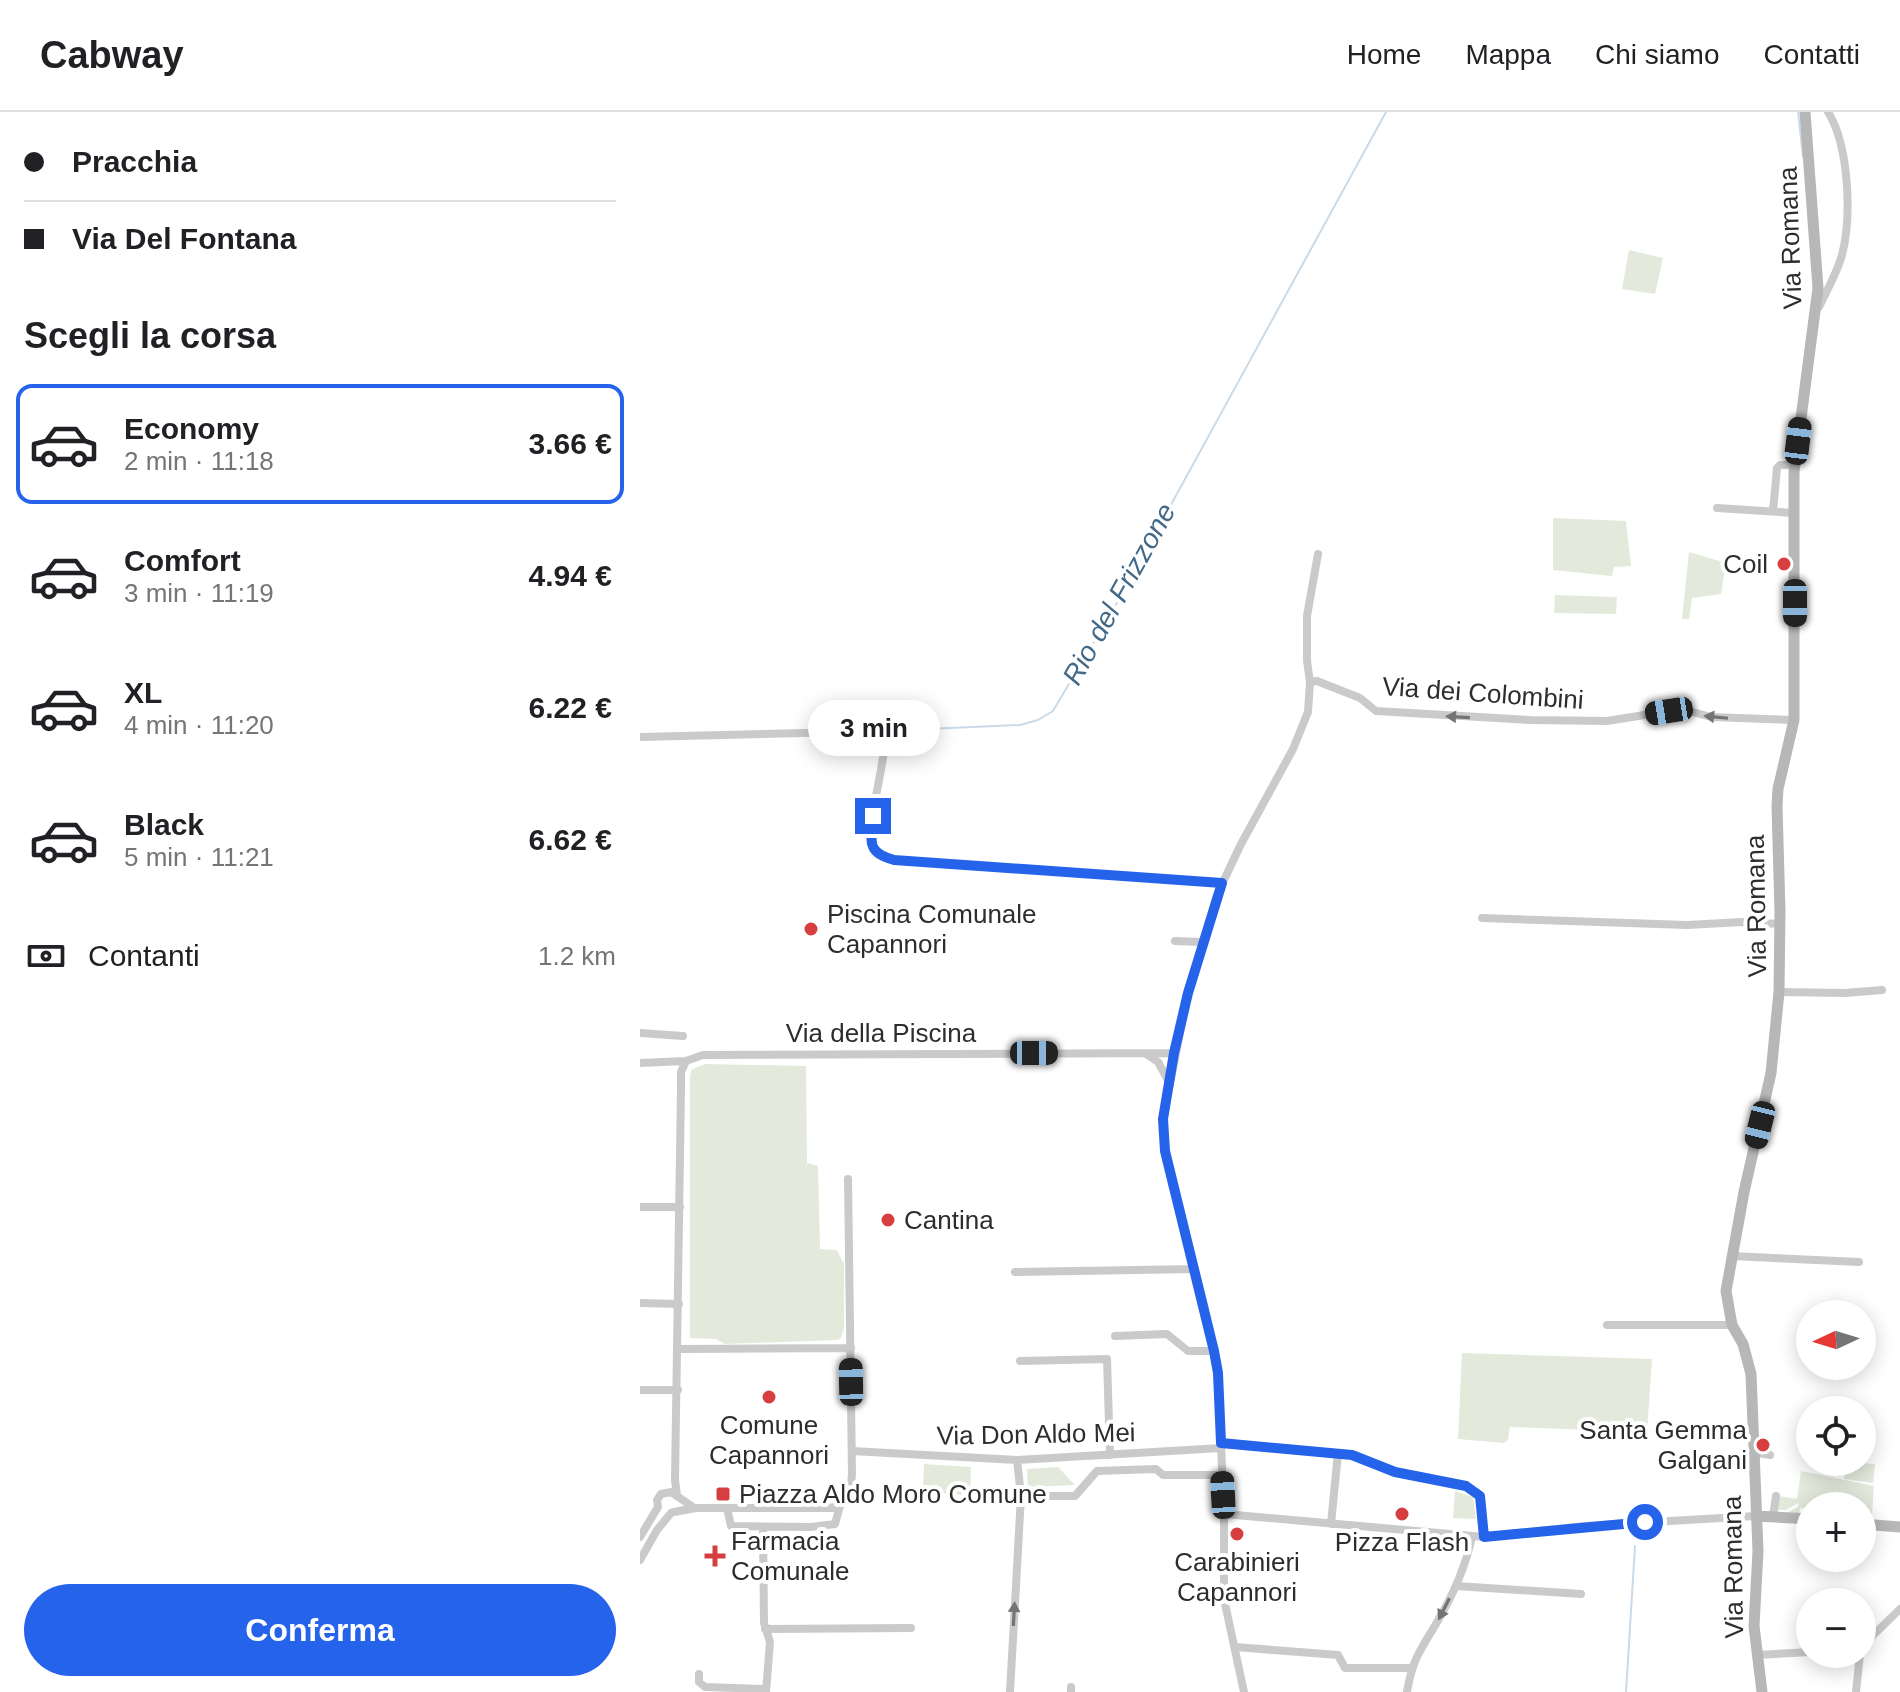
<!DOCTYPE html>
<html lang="it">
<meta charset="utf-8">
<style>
:root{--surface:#fff;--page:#f2f2f2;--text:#202124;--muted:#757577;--line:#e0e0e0;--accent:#2563eb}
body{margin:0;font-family:Arial,sans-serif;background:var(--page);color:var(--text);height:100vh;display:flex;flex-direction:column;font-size:30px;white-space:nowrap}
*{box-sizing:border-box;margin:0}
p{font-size:26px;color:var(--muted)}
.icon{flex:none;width:44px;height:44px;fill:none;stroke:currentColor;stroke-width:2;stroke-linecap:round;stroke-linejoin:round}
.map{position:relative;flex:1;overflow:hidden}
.details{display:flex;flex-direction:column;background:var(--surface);width:640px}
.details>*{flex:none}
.banner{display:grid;align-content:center;height:176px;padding:0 24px;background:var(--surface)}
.needle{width:52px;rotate:266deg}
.fabs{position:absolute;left:1156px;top:1188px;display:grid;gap:16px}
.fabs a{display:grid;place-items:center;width:80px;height:80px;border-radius:50%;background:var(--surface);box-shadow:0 4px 20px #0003;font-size:40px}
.end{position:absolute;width:36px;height:36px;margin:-18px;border:10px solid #2563eb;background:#fff;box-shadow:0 0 0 4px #fff}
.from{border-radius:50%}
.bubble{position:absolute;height:56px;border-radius:28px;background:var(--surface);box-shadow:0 4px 20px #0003;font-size:26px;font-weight:700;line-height:56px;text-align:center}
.car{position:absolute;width:24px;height:48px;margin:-24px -12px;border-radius:10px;box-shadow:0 0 6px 2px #0007;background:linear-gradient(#222 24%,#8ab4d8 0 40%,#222 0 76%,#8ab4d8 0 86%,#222 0)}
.banner b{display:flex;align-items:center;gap:28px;height:76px;font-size:30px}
.banner b+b{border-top:2px solid var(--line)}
.banner i{width:20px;height:20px;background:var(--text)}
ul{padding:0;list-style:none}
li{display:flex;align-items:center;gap:24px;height:120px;margin:0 16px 12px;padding:0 8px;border:4px solid transparent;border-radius:16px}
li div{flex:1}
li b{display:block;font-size:30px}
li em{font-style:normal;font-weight:700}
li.active{border-color:var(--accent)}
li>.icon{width:72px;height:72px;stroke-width:1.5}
h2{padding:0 24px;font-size:36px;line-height:96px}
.pay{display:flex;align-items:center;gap:20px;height:88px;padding:0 24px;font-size:30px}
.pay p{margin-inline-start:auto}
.cta{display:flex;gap:16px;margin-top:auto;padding:16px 24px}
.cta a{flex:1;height:92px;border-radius:48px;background:var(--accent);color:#fff;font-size:32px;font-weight:700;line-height:92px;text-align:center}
header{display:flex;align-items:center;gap:48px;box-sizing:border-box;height:112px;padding:0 40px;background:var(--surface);border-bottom:2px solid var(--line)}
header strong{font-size:38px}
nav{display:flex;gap:44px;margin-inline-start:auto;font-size:28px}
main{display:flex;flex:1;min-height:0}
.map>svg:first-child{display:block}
.green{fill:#e3eadc}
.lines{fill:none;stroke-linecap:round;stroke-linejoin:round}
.stream{stroke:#cadae8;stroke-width:2}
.street{stroke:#cacaca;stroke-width:8}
.secondary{stroke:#b7b7b7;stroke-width:11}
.oneway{fill:#747474}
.route{stroke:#2563eb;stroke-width:10}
.poi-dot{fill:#d63e3f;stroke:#fff;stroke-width:3}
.labels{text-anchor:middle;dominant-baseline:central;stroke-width:8;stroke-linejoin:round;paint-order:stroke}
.street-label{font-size:26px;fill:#2d2d2d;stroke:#fff}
.poi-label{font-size:26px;fill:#2d2d2d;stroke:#fff;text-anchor:start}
.water-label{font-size:28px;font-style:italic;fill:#426988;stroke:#fff}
</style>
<header>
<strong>Cabway</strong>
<nav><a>Home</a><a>Mappa</a><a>Chi siamo</a><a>Contatti</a></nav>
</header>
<main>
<section class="details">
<div class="banner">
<b><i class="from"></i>Pracchia</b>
<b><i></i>Via Del Fontana</b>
</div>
<h2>Scegli la corsa</h2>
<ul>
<li class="active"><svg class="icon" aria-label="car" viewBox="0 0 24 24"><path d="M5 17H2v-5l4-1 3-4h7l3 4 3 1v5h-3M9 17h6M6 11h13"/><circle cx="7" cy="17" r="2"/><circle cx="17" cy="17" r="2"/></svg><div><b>Economy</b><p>2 min · 11:18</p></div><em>3.66 €</em></li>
<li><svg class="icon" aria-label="car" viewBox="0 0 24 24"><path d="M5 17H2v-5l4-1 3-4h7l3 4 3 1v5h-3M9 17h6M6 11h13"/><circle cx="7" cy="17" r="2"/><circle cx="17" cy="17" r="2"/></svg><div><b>Comfort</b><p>3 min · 11:19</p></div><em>4.94 €</em></li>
<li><svg class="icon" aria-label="car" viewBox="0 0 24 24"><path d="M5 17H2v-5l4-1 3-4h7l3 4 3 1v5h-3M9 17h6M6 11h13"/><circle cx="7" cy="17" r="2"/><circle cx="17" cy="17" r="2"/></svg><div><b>XL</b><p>4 min · 11:20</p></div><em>6.22 €</em></li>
<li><svg class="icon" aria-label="car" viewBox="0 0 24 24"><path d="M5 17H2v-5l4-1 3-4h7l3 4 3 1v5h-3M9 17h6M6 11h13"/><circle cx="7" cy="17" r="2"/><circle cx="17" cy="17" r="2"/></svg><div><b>Black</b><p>5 min · 11:21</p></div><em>6.62 €</em></li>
</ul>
<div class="pay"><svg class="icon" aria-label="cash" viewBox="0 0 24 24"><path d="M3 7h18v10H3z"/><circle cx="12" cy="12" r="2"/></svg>Contanti<p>1.2 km</p></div>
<div class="cta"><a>Conferma</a></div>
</section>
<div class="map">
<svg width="1260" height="1580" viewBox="0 0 1260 1580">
<rect width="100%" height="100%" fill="#fff"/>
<path class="green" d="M989,138L1023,146L1015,182L982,177Z
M913,406L986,409L991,454L974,455L972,464L913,458Z
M1049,440L1086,451L1081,482L1052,486L1049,507H1042Z
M915,483L977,485L976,502L914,501Z
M66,952L166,954L167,1051L178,1054L180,1137L197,1138L204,1152V1216L201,1226L197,1228L85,1232L76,1227L50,1226V963L52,957Z
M822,1241L1012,1247L1007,1320L870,1315L868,1328L864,1331L818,1327Z
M1207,1350L1235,1352L1233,1371L1204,1367Z
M284,1352L331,1355L330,1384L283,1379Z
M418,1355L435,1373L388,1375L387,1357Z
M1161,1359L1234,1374L1232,1402L1222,1401V1394H1170V1397L1160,1396L1159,1402L1147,1401L1159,1394L1158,1391L1146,1398H1137L1139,1384L1157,1387Z
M815,1379L833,1385L836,1407L813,1406Z"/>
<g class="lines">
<path class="stream" d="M1158,0L1163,45
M249,621L264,618L380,613L398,608L413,599L481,484L746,0
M986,1580L995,1434"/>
<path class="street" d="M1179,195C1187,178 1197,161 1202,143C1212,104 1209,34 1188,0
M1077,396L1154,401
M1133,399L1137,356L1140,353H1154
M670,570L677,569L720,586L736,599L890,608L967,609L1029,599H1049L1071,605L1154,608
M0,625L244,619C250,643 219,728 237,742C241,745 249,747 254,748L582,771
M842,806L1047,813L1102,810L1140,812
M535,829L562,830
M1139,880L1205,881L1242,878
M0,921L43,924
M506,942L518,950L529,970
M0,951L46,949L63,943L534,941
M0,1095H40
M1091,1144L1219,1150
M375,1160L555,1157
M0,1191L39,1192
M967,1213H1092
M475,1224L527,1222L548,1239H574
M39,1237L211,1236
M380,1249L467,1247L470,1343
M0,1278H38
M581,1331L712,1343L755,1360L826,1374L840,1384L844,1425
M212,1339L377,1348L581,1336
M1113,1340L1130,1343
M37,1384L35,1368L41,976V960L46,949
M381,1384H435L457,1359L516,1357L523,1363H582
M87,1396L91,1414L171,1415L195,1412L200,1394
M34,1400L56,1396H188L200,1394L210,1384L212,1362L208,1067
M584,1402L844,1425L944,1414L1116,1404
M1133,1404L1136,1384
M691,1412L698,1341
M123,1415L124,1511L130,1530L126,1580
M0,1425L18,1395L17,1388L21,1382L31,1380L53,1395
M0,1448L17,1418L31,1401
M816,1474L941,1482
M125,1517L271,1516
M1222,1534L1260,1497
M595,1535L698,1543L705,1556H771
M1116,1543L1170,1540
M59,1562V1570L65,1575L126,1577
M431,1575V1580
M370,1580L381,1384L377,1348
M604,1580L584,1487V1402L578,1261L564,1194L525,1039L523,1007L548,881L577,783L600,734L653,637L668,600L670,570L667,549V504L678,442
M767,1580C772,1549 780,1538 796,1512C812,1485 826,1454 832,1424
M1216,1580L1220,1542"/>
<path class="secondary" d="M1116,1404L1170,1407
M1222,1412L1260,1415
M1122,1580L1114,1514L1118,1439L1111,1262L1103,1232L1092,1213L1086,1179L1104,1080L1131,961L1139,880L1140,800L1137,694L1138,677L1154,608V360L1178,176L1165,0"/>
</g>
<defs><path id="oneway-solid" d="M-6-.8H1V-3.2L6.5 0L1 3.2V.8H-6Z" transform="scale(2)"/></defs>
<g class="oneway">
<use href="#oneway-solid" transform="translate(818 605) rotate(-177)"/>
<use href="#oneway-solid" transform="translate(1076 605) rotate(-174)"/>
<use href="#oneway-solid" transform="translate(804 1497) rotate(117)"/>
<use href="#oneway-solid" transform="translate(374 1502) rotate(-87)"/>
</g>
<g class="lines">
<path class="route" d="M233,704C231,730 226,740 254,748L582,771L548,881L534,941L523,1007L525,1039L574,1239L578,1261L581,1331L712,1343L755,1360L826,1374L840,1384L844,1425L1005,1410"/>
</g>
<g class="poi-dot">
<circle cx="1144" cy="452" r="8"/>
<circle cx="171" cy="817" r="8"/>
<circle cx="248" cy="1108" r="8"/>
<circle cx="129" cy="1285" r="8"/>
<circle cx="1123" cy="1333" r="8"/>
<rect x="75" y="1374" width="16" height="16" rx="4"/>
<circle cx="762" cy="1402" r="8"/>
<circle cx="597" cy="1422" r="8"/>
<path d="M71 1432h8v8h8v8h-8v8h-8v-8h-8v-8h8z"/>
</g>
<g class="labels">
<g class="street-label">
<text transform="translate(1150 126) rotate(-92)">Via Romana</text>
<text transform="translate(843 581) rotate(4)">Via dei Colombini</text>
<text transform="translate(1116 794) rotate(-91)">Via Romana</text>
<text x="241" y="921">Via della Piscina</text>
<text transform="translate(396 1322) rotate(-1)">Via Don Aldo Mei</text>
<text transform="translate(1093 1455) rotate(-91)">Via Romana</text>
</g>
<g class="poi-label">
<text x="1128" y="452" text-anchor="end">Coil</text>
<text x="187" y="802">Piscina Comunale<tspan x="187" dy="30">Capannori</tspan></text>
<text x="264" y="1108">Cantina</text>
<text x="129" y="1313" text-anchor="middle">Comune<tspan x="129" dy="30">Capannori</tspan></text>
<text x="1107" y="1318" text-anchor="end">Santa Gemma<tspan x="1107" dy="30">Galgani</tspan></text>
<text x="99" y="1382">Piazza Aldo Moro Comune</text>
<text x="91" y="1429">Farmacia<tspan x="91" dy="30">Comunale</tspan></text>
<text x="762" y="1430" text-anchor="middle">Pizza Flash</text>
<text x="597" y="1450" text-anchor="middle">Carabinieri<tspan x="597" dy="30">Capannori</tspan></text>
</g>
<g class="water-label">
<text transform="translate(479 482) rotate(-61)">Rio del Frizzone</text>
</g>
</g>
</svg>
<div class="fabs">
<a><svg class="needle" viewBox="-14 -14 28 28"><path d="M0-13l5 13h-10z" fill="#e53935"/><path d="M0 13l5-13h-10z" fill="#757577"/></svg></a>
<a><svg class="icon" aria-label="locate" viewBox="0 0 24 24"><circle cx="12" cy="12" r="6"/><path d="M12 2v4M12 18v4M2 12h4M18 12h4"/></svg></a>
<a>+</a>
<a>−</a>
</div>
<i class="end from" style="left:1005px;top:1410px"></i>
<i class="end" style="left:233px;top:704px"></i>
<div class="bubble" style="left:168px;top:588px;width:132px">3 min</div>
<i class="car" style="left:1158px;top:329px;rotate:7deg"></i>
<i class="car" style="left:1155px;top:491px;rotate:180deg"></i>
<i class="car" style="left:1029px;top:599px;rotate:261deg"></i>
<i class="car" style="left:394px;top:941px;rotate:90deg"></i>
<i class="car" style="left:1120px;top:1013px;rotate:194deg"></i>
<i class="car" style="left:211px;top:1270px;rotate:359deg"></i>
<i class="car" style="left:583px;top:1383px;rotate:357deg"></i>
</div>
</main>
